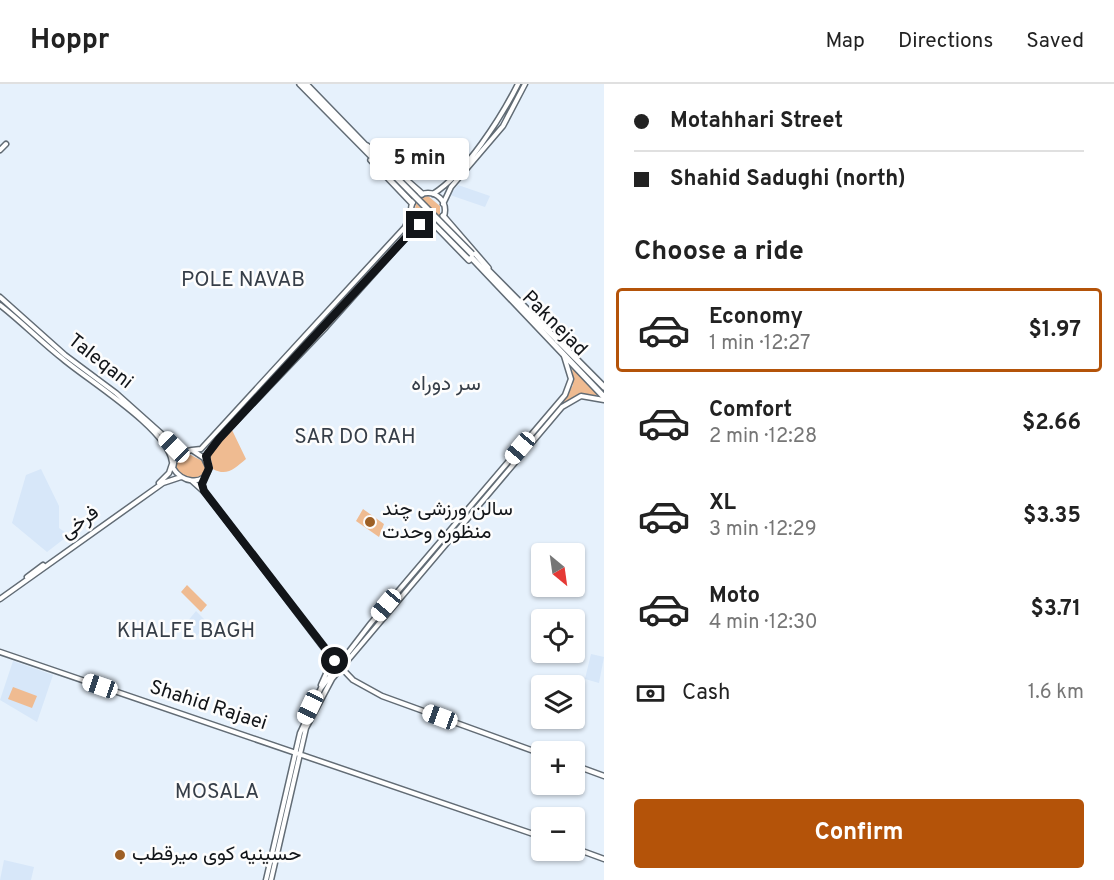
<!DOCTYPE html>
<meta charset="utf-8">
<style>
:root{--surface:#fff;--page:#f2f2f2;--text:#222;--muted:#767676;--line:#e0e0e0;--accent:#b45309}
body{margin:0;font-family:Overpass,Vazirmatn,sans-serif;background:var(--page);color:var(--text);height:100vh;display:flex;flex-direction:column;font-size:22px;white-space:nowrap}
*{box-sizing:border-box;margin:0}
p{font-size:20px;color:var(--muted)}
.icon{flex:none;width:33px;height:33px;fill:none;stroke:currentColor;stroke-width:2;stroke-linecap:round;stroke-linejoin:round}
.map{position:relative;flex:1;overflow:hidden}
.sheet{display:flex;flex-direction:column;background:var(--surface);width:510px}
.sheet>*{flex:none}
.hud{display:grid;align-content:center;height:132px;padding:0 30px;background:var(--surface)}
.needle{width:39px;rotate:151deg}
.buttons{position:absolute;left:531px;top:459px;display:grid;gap:12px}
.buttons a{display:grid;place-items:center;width:54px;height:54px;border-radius:6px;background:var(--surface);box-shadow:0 2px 4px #0004;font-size:30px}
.end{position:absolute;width:27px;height:27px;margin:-14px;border:8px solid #121519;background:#fff;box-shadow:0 0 0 3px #fff}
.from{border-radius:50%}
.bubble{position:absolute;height:42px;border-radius:6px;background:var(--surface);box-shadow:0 2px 4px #0004;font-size:20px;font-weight:700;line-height:42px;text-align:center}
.car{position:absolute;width:18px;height:36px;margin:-18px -9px;border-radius:8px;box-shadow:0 0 4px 2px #0007;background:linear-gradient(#fff 24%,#345 0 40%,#fff 0 76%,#345 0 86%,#fff 0)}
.hud b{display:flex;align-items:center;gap:21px;height:57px;font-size:22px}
.hud b+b{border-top:2px solid var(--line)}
.hud i{width:15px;height:15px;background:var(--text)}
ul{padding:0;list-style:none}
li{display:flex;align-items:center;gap:18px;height:84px;margin:0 12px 9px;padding:0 18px;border:3px solid transparent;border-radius:6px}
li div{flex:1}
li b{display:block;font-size:22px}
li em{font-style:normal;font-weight:700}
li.active{border-color:var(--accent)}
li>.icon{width:54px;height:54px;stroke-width:1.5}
h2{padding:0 30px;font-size:27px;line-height:72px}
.pay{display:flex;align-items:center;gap:15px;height:66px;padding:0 30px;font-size:22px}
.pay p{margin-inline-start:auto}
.button{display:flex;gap:12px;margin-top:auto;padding:12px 30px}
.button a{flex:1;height:69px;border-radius:6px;background:var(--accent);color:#fff;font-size:24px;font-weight:700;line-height:69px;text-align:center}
header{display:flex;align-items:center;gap:36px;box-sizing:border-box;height:84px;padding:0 30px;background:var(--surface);border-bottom:2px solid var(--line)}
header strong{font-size:28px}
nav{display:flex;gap:33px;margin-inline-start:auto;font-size:21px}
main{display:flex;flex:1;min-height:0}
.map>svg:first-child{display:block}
.built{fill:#d7e7f9}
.green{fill:#efbb91}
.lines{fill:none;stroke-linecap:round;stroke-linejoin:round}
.secondary-casing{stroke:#626c75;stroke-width:7}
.primary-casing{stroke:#626c75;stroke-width:8}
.secondary{stroke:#fff;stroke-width:4}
.primary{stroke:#fff;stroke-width:5}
.primary-bridge-casing{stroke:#626c75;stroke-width:8;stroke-linecap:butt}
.primary-bridge{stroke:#fff;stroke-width:5}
.route{stroke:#121519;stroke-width:8}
.poi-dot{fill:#9d5f25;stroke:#fdfdfd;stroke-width:2}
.labels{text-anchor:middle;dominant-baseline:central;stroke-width:5;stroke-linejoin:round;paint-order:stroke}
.street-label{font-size:20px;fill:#121519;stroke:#fdfdfd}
.poi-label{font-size:20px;fill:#121519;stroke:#fdfdfd;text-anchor:start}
.neighbourhood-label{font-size:21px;fill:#363e48;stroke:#fdfdfd}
</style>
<header>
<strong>Hoppr</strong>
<nav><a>Map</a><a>Directions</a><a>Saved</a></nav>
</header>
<main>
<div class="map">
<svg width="604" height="796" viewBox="0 0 604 796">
<rect width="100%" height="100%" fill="#e6f1fc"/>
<path class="built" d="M458,101L490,112L485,123L450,111Z
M41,385L59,422V444L69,451L47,468L12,439L26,391Z
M196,527L207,538L197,552L187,538Z
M591,570L604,573L599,599L585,595Z
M13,577L53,591L37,638L0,616Z
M4,776L34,783L31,796H0Z"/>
<path class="green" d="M428,112L440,122V133L421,114Z
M416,119L434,138L422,139L414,131Z
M572,281L601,311H581L561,322L573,301Z
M232,346L246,375C235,384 227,393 213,385L210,370Z
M185,368L206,379L207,384C201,398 186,395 176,386V371Z
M363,425L384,440L379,453L356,437Z
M187,501L207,521L201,528L181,508Z
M13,603L37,612L32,624L8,615Z"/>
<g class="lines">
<defs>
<path id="secondary" d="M0,66L6,60
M411 126a17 17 0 1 1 34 0a17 17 0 1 1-34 0Z
M433,110C466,89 501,34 518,0
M443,120L451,103L503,42L525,0
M0,213L65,271L116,309L181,367
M0,221C22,238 41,258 63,275C89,297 168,345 172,378
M192,366L201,365L405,143L411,130
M192,366L204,374L209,385C203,403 181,398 173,384L176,370Z
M207,377L208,369L219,355L326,243L411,148L420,141
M205,391L202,400L204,407L329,571L353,596L382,612L542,670
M192,397L202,406
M159,399L169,389L172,380
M27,493L43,481
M0,515L163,399L181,393
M0,568L542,753
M321,601L329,583L327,571
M574,681L604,692
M574,764L604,775
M266,796L300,649L321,604L371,539L565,311L571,295L564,272
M271,796L306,644L332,595L562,323L581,312L604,316"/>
<path id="primary" d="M300,0L377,78
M306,0L368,64
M367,62L422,110
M371,76L412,119
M443,132L488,184
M435,141L469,176
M470,172L604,313
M485,183L604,303"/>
</defs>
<use href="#secondary" class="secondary-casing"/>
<use href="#primary" class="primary-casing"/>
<use href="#secondary" class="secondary"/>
<use href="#primary" class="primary"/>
<defs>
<path id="primary-bridge" d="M379,76L472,170"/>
</defs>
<use href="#primary-bridge" class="primary-bridge-casing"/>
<use href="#primary-bridge" class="primary-bridge"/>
</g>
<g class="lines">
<path class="route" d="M335,577L204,407L202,400L209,384L206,372L219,355L411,148L420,141"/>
</g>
<g class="poi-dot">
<circle cx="370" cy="438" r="6"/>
<circle cx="120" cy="771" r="6"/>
</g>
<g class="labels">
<g class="street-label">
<text transform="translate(554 240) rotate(45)">Paknejad</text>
<text transform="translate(100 278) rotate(38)">Taleqani</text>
<text transform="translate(80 439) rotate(-36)">فرخی</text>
<text transform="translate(208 622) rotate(18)">Shahid Rajaei</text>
</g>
<g class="poi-label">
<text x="382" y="426">سالن ورزشی چند<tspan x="382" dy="23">منظوره وحدت</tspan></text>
<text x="132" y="771">حسینیه کوی میرقطب</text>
</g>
<g class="neighbourhood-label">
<text x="243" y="196">POLE NAVAB</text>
<text x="446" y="300">سر دوراه</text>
<text x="355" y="353">SAR DO RAH</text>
<text x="186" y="547">KHALFE BAGH</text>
<text x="217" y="708">MOSALA</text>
</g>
</g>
</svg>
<div class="buttons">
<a><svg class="needle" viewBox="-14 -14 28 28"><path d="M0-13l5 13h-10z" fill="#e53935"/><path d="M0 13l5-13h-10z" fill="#767676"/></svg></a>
<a><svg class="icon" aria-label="locate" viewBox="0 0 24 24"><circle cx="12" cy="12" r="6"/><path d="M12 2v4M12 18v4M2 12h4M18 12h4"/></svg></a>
<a><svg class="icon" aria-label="layers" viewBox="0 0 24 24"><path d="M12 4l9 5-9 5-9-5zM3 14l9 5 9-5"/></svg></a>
<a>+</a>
<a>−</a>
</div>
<i class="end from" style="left:335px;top:577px"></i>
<i class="end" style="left:420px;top:141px"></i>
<div class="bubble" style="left:370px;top:54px;width:99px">5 min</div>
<i class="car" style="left:174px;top:363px;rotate:315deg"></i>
<i class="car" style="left:520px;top:364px;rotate:220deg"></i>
<i class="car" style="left:386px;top:521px;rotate:220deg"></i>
<i class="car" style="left:100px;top:602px;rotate:289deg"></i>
<i class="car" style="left:310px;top:623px;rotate:205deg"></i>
<i class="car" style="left:440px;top:633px;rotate:290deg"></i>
</div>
<section class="sheet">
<div class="hud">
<b><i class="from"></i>Motahhari Street</b>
<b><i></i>Shahid Sadughi (north)</b>
</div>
<h2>Choose a ride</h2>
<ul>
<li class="active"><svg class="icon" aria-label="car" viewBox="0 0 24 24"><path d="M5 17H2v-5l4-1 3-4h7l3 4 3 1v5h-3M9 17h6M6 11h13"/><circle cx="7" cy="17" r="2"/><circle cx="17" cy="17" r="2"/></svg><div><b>Economy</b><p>1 min · 12:27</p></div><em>$1.97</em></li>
<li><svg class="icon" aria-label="car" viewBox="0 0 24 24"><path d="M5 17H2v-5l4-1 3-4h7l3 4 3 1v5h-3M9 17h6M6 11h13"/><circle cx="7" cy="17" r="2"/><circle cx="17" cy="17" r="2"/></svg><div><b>Comfort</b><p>2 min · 12:28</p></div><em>$2.66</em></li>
<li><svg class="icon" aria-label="car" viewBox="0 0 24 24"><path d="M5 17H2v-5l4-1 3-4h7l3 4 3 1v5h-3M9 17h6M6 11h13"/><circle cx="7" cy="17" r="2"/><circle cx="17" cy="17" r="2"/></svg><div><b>XL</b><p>3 min · 12:29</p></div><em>$3.35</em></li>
<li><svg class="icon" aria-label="car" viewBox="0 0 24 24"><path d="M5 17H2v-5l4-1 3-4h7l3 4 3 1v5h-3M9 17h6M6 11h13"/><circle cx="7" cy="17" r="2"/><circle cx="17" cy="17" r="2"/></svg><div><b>Moto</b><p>4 min · 12:30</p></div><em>$3.71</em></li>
</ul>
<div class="pay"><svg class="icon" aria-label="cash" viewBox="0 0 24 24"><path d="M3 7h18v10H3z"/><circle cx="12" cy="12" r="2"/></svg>Cash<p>1.6 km</p></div>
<div class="button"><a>Confirm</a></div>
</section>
</main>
